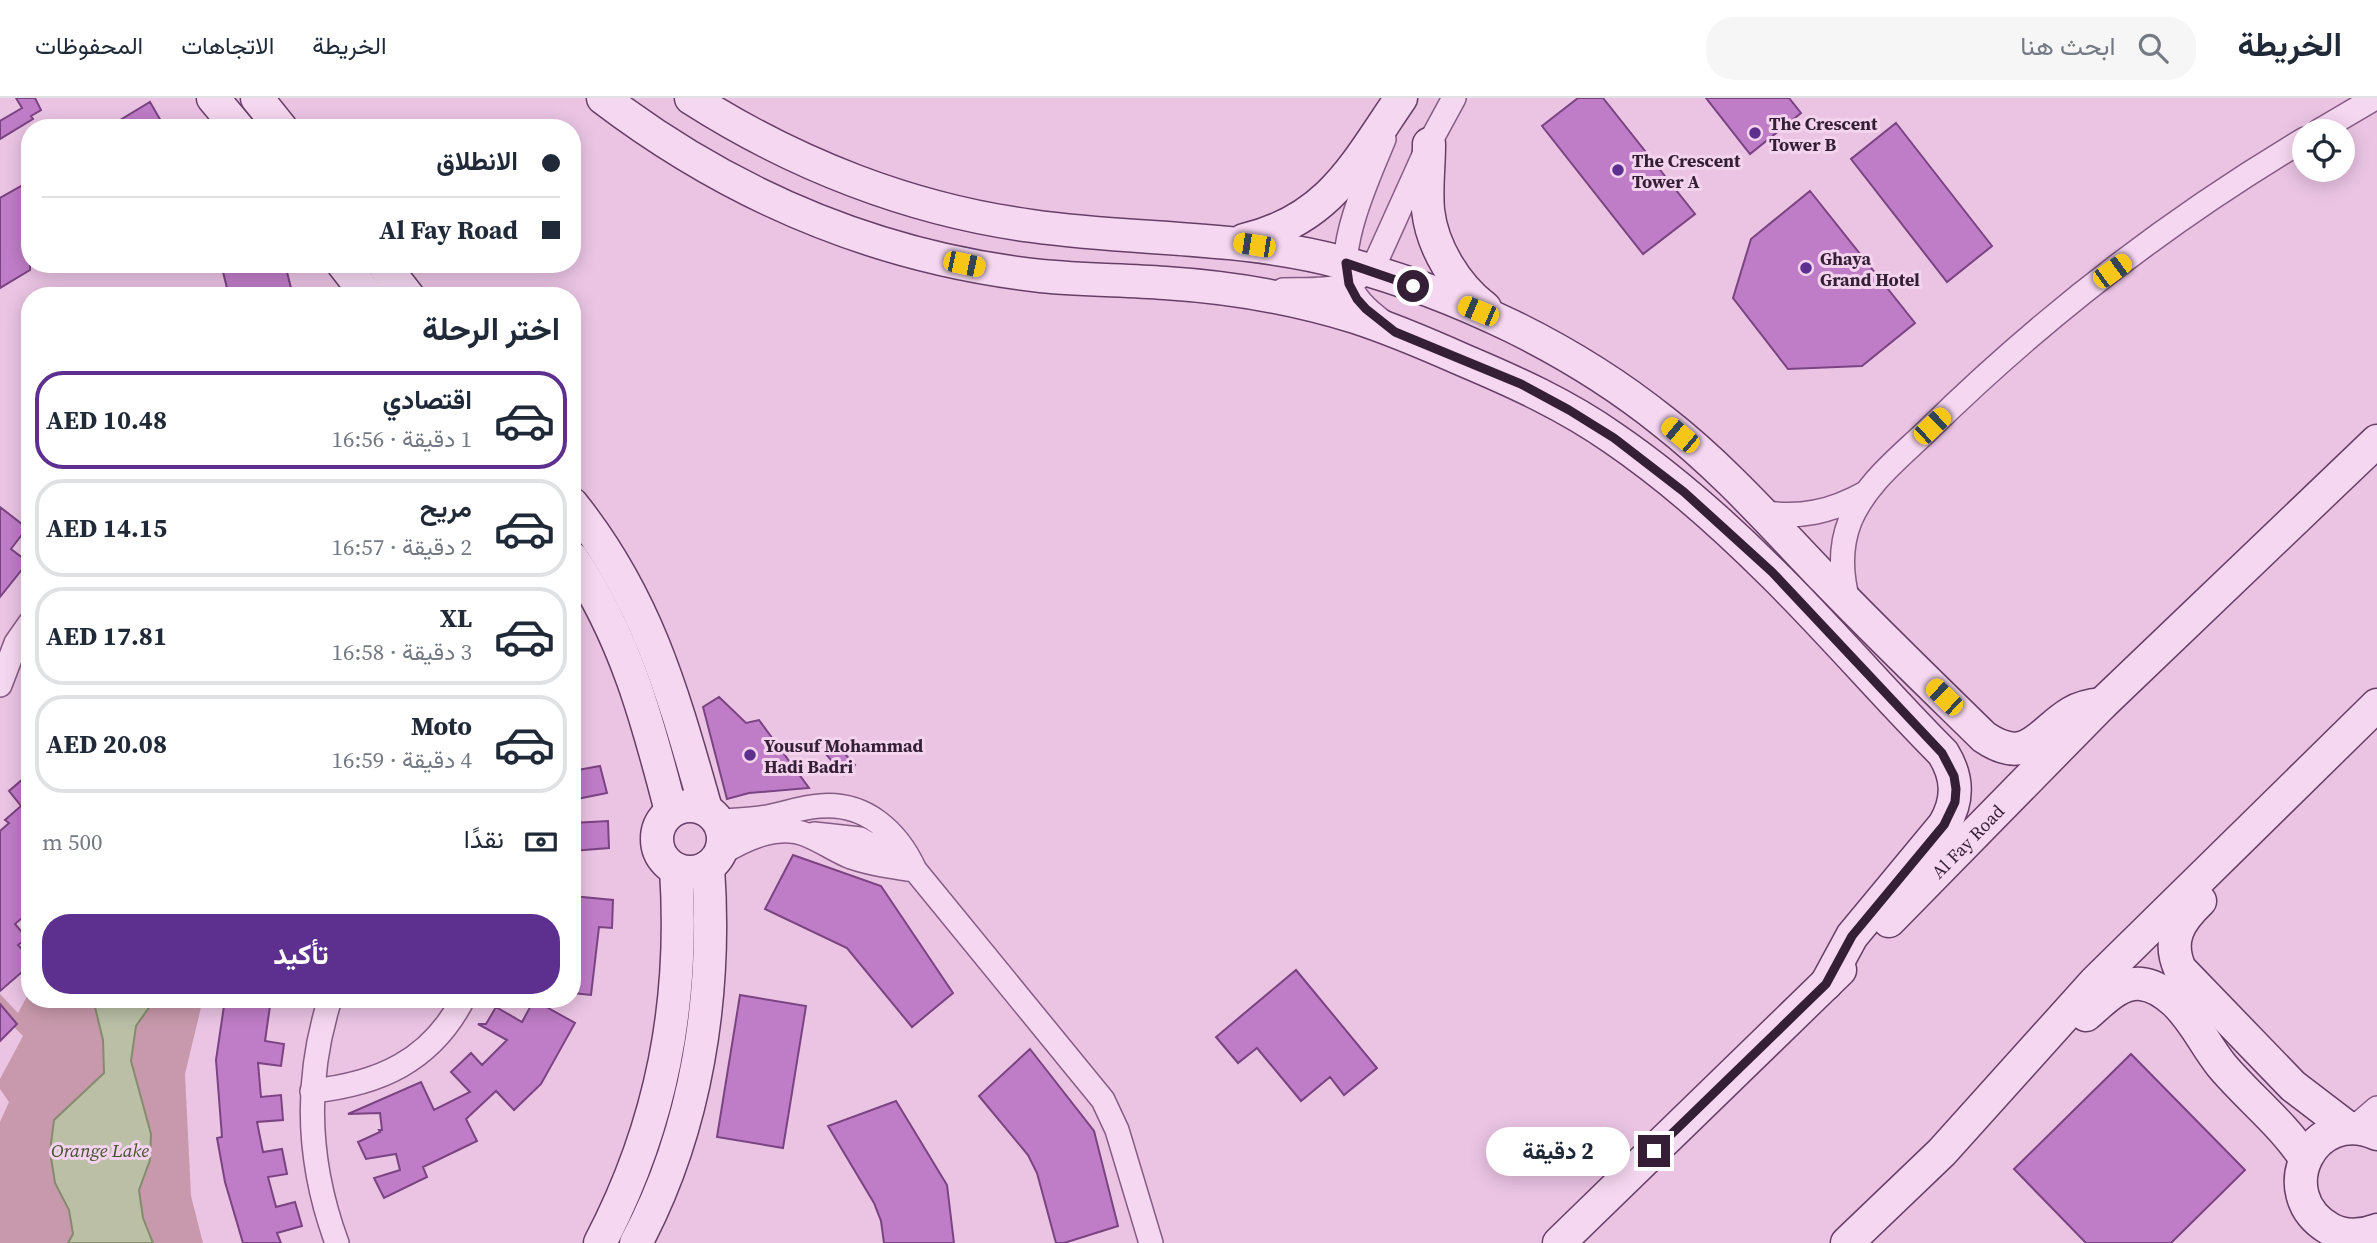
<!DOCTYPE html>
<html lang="ar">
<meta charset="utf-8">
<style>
:root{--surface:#fff;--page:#f6f6f7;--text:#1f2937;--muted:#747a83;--line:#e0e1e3;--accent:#5d3090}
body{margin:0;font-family:"Source Serif 4",Vazirmatn,serif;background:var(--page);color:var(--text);direction:rtl;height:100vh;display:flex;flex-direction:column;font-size:26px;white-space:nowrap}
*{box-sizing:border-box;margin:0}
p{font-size:23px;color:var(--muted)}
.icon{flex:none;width:38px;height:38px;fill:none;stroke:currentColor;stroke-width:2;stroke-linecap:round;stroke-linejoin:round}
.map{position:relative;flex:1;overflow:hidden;direction:ltr}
.drawer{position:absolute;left:21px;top:189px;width:560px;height:721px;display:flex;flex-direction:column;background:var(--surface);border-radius:28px;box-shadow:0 4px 18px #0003;direction:rtl}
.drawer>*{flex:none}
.hud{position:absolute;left:21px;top:21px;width:560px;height:154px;border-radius:28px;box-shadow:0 4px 18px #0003;direction:rtl;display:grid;align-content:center;height:154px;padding:0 21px;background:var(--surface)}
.fabs{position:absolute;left:2292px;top:21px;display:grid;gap:14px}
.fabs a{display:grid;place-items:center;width:63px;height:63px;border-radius:50%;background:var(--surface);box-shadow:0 4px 18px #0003;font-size:35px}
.end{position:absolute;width:32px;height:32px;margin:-16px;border:9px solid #351f36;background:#fff;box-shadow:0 0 0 4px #fff}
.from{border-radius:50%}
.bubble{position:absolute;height:49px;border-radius:24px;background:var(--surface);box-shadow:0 4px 18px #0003;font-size:23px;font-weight:700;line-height:49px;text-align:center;direction:rtl}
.car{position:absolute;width:21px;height:42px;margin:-21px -10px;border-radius:9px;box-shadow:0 0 5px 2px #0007;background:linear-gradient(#f5c518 24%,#345 0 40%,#f5c518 0 76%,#345 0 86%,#f5c518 0)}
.hud b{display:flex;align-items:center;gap:24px;height:66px;font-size:26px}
.hud b+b{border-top:2px solid var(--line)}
.hud i{width:18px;height:18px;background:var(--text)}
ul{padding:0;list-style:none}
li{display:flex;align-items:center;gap:21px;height:98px;margin:0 14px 10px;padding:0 7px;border:4px solid var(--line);border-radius:28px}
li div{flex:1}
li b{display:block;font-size:26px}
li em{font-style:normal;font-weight:700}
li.on{border-color:var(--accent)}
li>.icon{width:63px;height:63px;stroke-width:1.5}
h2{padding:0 21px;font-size:32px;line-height:84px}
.pay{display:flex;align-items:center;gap:18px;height:77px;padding:0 21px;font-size:26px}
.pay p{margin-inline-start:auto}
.button{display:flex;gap:14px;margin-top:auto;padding:14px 21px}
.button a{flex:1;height:80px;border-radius:28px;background:var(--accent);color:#fff;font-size:28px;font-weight:700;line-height:80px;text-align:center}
header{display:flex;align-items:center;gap:42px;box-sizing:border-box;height:98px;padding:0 35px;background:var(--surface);border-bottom:2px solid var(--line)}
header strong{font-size:33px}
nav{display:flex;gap:38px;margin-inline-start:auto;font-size:24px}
.search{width:490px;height:63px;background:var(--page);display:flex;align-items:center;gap:18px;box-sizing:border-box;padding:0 24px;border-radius:28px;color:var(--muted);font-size:26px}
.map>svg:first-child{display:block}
.green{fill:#c899ac}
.water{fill:#babfa6;stroke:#858c6d;stroke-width:2}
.building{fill:#bf7dc7;stroke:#7a4382;stroke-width:2}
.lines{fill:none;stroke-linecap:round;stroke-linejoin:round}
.street-casing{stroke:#855c84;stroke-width:26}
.secondary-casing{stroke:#663f66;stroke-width:35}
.street{stroke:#f6d7f1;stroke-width:23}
.secondary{stroke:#f6d7f1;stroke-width:32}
.route{stroke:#351f36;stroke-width:9}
.poi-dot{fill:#5d3090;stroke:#f3d3ed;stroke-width:2.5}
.labels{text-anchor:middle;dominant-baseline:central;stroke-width:6;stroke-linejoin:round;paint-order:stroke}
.poi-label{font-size:18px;font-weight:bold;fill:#351f36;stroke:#f3d3ed;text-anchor:start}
.street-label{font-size:18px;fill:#351f36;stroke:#f3d3ed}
.water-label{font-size:19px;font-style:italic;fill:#45542f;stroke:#f3d3ed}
</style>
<header>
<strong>الخريطة</strong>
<div class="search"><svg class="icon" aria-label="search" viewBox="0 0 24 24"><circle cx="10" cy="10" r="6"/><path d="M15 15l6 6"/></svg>ابحث هنا</div>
<nav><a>الخريطة</a><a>الاتجاهات</a><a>المحفوظات</a></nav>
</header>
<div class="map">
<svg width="2377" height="1145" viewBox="0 0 2377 1145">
<rect width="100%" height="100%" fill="#ebc4e4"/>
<path class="green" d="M30,893V901H93L103,942L104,975L54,1022L55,1085L69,1112L73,1137L68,1145H0V1024L9,1004L0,991V981L23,938L0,915V896L18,915Z
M155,901H203L185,976L191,1098L203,1145H153L143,1120L139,1091L150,1062L151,1036L131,963L136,928Z"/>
<path class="water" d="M93,901H155L136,928L131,963L151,1036L150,1062L139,1092L143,1120L153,1145H68L73,1136L69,1112L55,1085L50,1053L54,1022L104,975L103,942Z"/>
<path class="building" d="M16,0H35L41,12L31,18L33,21L0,41V23L22,10Z
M1578,0H1603L1695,116L1643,156L1542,28Z
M1706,0H1789L1801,15L1750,56Z
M150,4L165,30H107Z
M1896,25L1992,148L1947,184L1851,61Z
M30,83V172L0,190V100Z
M1810,93L1915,225L1862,268L1788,271L1733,200L1751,141Z
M252,166H285L293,198H229L223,174Z
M0,409L27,430L11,451L28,464L0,499Z
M719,599L746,625L759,622L809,690L749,695L727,701L703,609Z
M835,645L855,667L844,677L825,655Z
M600,668L607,695L572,702V673Z
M30,675V813L15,826L27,840L18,847L30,860V867L0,893V733L9,725L5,722L21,708L9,693Z
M608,723L609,750L572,753V725Z
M793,757L881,788L953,895L912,929L847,850L765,811Z
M572,798L613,802L612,830L599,829L591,897L572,895Z
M1296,872L1377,970L1344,997L1330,979L1301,1003L1257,950L1238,965L1216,939Z
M740,897L806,908L783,1050L717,1039Z
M225,901H271L265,943L284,946L281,968L258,965L261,999L281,997L283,1022L257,1024L263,1054L282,1051L287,1076L268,1079L276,1109L295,1104L302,1128L277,1135L281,1145H243L225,1084L217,1040L222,1039L216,962Z
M534,902L575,925L541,986L514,1012L496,993L466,1021L477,1043L423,1069L427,1079L384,1100L374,1080L400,1072L396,1056L366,1061L358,1044L380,1034L379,1032H382L380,1015L348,1016L421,984L434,1012L470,994L451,974L471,955L482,967L507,942L478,926H486L496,909L522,924Z
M0,906L17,926L0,943Z
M1030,951L1094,1033L1118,1128L1064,1145H1056L1037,1075L1028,1057L979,998Z
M2131,956L2245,1072L2171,1145H2086L2014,1071Z
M896,1003L947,1087L954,1145H884L881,1123L874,1105L828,1028Z"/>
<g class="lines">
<defs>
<path id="street" d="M2319,33L2375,0
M1283,192C1323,191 1353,197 1378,159L1429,46L1454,0
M1383,224C1367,212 1352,199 1347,178C1339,142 1370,75 1384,41
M1760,414C1800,421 1831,414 1867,394
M1849,506C1841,479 1839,451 1850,423C1866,385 1899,360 1928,332C2041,221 2169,122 2305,41
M0,587L16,545L30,525
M719,723C735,722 751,722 767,719C784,716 802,709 820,708C865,704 897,733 915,772L1103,1002L1117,1032L1151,1145
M814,736L860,741L906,767
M720,756C745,741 777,725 807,737C822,743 836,753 851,759C871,766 893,769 915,772
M330,901C304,983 307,1064 337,1145
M312,993C379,986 431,963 463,901
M2355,1029L2377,1010"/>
<g id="secondary">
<path d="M213,0L238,30"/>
<path d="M257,0L281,30"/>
<path d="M603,0C732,98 879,160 1041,178C1082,182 1124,182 1165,185C1228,189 1294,200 1355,219C1392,231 1427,246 1463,262C1515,284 1566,307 1613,340C1670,379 1723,426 1772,475C1831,533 1884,596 1943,655C1958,679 1959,702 1944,727L1852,838L1826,886"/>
<path d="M691,0C794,66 911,112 1032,128C1136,143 1242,137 1344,165C1458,196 1572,250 1664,324C1723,370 1773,427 1825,481C1877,535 1931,587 1984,639C2028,669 2039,634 2071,615C2081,609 2091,607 2102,606"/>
<path d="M1429,46C1429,68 1426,90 1428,112C1432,149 1456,188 1485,210"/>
<path d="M1244,142C1329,122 1355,67 1401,0"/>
<path d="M343,166L368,198"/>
<path d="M383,166L408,198"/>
<path d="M572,406C648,501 673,596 706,711"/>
<path d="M572,460C625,537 648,624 671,713"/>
<circle cx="690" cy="741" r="33"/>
<path d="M2200,803C2179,823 2167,842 2180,871L2293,988L2348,1030"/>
<path id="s1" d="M1889,823L2102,606L2377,343"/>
<path d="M2086,917C2102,904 2118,884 2141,886C2153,887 2165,895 2174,903C2194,921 2205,947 2222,968C2249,1000 2282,1025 2305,1060"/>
<path d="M2377,1036C2313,1007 2269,1096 2330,1131C2344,1139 2362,1138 2377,1132"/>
<path d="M600,1145C662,1026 685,905 676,771"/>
<path d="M636,1145C697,1031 717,897 708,769"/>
<path d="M1559,1145L1840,872"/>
<path d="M1847,1145L1942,1054L2095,884L2377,607"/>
</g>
</defs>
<use href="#street" class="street-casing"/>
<use href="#secondary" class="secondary-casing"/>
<use href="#street" class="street"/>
<use href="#secondary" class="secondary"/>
</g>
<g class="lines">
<path class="route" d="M1413,188L1346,165L1349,186L1357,201L1366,211L1395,234L1521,286L1569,312L1614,340L1684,394L1772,474L1942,655L1954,678L1956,691L1955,704L1944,727L1852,838L1826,886L1654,1053"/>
</g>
<g class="poi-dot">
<circle cx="1755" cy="35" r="7"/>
<circle cx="1618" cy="72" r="7"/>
<circle cx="1806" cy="170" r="7"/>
<circle cx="750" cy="657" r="7"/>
</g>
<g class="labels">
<g class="poi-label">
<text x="1769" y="25">The Crescent<tspan x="1769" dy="21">Tower B</tspan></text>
<text x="1632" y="62">The Crescent<tspan x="1632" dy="21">Tower A</tspan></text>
<text x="1820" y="160">Ghaya<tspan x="1820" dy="21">Grand Hotel</tspan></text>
<text x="764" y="647">Yousuf Mohammad<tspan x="764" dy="21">Hadi Badri</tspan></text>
</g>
<g class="street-label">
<text stroke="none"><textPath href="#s1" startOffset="112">Al Fay Road</textPath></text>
</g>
<g class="water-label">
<text x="100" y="1052">Orange Lake</text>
</g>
</g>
</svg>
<div class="fabs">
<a><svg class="icon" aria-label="locate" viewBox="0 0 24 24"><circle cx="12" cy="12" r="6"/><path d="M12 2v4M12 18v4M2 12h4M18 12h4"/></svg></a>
</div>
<i class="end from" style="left:1413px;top:188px"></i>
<i class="end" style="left:1654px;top:1053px"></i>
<div class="bubble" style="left:1486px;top:1029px;width:144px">2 دقيقة</div>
<i class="car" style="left:1254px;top:147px;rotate:279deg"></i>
<i class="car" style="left:964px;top:166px;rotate:102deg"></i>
<i class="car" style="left:2112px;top:173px;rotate:54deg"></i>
<i class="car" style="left:1478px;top:213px;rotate:293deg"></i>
<i class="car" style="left:1932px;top:328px;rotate:46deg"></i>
<i class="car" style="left:1680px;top:337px;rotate:310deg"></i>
<i class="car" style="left:1944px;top:599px;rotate:314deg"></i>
<div class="hud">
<b><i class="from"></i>الانطلاق</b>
<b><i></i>Al Fay Road</b>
</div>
<section class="drawer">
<h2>اختر الرحلة</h2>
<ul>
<li class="on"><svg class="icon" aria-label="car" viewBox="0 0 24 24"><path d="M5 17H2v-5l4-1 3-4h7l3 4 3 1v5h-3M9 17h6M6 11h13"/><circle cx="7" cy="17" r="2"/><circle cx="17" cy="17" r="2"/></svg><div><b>اقتصادي</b><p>1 دقيقة · 16:56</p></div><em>AED 10.48</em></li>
<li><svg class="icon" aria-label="car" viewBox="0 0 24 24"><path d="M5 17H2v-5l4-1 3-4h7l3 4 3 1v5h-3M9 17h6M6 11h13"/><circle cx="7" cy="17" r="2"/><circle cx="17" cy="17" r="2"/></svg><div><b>مريح</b><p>2 دقيقة · 16:57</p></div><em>AED 14.15</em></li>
<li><svg class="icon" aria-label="car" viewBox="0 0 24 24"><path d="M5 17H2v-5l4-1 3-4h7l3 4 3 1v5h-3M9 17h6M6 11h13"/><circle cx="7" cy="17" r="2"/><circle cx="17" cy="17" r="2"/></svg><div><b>XL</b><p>3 دقيقة · 16:58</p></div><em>AED 17.81</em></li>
<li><svg class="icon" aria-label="car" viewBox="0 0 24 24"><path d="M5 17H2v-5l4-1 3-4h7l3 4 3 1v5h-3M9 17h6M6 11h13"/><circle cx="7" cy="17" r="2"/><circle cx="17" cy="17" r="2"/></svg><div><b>Moto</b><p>4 دقيقة · 16:59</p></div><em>AED 20.08</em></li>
</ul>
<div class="pay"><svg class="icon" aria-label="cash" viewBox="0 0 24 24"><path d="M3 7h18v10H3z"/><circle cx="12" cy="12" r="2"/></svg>نقدًا<p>500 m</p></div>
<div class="button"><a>تأكيد</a></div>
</section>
</div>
